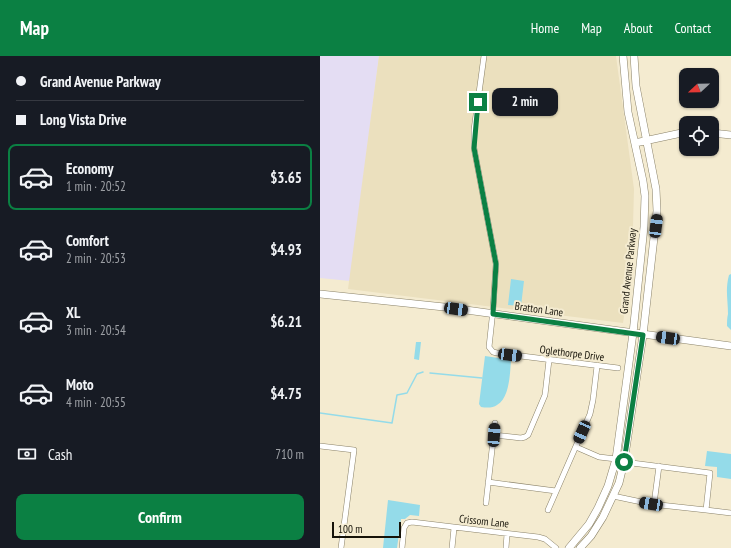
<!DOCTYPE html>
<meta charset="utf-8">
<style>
:root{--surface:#171b24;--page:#20242c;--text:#f1f3f6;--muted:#9ea1a6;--line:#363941;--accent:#0b8043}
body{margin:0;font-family:"PT Sans Narrow",sans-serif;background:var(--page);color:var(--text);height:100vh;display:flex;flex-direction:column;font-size:15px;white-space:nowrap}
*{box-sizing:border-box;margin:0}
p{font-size:13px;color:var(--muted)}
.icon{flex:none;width:22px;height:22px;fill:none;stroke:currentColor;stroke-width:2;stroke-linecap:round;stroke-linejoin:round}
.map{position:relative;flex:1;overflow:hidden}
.panel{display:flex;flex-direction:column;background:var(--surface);width:320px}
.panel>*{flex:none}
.banner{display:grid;align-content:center;height:88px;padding:0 16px;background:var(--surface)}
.needle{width:26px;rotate:248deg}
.tools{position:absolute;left:359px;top:12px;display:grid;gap:8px}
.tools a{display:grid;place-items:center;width:40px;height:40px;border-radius:8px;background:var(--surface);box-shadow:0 1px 3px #0004;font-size:20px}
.scale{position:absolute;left:12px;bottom:10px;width:69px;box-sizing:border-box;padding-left:4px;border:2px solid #161309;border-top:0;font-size:11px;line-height:14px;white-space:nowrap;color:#161309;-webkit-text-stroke:3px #f4ebd0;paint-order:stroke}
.end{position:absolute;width:18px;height:18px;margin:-9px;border:5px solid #0b8043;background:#fff;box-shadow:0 0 0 2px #fff}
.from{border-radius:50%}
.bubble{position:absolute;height:28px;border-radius:8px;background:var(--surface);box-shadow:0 1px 3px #0004;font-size:13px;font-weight:800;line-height:28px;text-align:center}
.car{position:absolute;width:12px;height:24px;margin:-12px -6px;border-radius:5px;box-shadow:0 0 3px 1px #0007;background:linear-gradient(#222 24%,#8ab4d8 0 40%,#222 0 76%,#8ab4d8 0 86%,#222 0)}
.banner b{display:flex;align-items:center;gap:14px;height:38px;font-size:15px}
.banner b+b{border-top:1px solid var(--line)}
.banner i{width:10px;height:10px;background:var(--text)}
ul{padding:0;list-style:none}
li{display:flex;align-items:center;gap:12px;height:66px;margin:0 8px 6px;padding:0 8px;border:2px solid transparent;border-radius:8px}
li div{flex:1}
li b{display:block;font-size:15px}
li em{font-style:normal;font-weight:800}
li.selected{border-color:var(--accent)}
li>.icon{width:36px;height:36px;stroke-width:1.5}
.pay{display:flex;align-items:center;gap:10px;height:44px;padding:0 16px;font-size:15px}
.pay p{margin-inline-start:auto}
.cta{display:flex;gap:8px;margin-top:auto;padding:8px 16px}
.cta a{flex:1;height:46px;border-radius:8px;background:var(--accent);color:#fff;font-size:16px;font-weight:800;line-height:46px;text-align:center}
header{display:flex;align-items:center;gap:24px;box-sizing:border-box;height:56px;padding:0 20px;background:var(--accent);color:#fff}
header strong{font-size:19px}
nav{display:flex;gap:22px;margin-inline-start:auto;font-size:14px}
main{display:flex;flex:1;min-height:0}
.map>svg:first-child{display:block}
.commercial{fill:#e4ddf3}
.built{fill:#ebe0be}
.water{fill:#94dbe9}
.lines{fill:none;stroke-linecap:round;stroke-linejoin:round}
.stream{stroke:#94dbe9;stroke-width:1.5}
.minor-casing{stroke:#8a8269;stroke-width:6}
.tertiary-casing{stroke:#8a8269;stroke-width:8}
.minor{stroke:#fff;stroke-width:5}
.tertiary{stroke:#fff;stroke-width:7}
.route{stroke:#0b8043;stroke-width:5}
.labels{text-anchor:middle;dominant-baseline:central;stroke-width:4;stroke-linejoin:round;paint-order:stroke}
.street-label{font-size:11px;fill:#161309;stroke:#f4ebd0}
</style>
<header>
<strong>Map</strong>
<nav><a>Home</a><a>Map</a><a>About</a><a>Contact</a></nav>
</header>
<main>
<section class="panel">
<div class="banner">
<b><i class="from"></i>Grand Avenue Parkway</b>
<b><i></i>Long Vista Drive</b>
</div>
<ul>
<li class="selected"><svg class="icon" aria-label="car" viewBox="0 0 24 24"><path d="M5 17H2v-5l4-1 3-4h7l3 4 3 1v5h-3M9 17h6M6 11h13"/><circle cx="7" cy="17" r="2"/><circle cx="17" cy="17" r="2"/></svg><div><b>Economy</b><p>1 min · 20:52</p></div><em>$3.65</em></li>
<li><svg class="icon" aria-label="car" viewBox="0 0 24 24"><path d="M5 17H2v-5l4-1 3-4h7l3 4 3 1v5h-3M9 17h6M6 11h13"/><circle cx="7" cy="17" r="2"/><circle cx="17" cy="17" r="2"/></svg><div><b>Comfort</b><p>2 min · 20:53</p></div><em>$4.93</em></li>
<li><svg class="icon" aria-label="car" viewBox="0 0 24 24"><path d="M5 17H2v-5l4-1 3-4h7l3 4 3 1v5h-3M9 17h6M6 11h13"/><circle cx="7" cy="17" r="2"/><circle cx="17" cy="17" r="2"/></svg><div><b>XL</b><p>3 min · 20:54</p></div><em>$6.21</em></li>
<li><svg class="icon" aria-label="car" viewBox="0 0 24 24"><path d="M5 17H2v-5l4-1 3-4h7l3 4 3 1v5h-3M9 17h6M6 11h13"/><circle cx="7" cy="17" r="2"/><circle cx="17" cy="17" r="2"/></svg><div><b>Moto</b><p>4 min · 20:55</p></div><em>$4.75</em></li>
</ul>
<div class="pay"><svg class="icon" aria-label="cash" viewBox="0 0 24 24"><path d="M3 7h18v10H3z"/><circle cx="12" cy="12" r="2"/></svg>Cash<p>710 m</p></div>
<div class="cta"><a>Confirm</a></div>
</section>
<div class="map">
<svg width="411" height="492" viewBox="0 0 411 492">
<rect width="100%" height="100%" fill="#f4ebd0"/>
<path class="commercial" d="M0,0H59L30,225L0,222Z"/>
<path class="built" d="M59,0H296L314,133L312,207L303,267L28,233Z"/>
<path class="water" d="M411,218V274L407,270C407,266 407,262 408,258C408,243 405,234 409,219Z
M191,223L204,225L201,250L188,249Z
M96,286H101L99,304L94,303Z
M165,300L191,304C190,316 190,342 177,349C173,352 167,352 161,351L159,348Z
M387,395L411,398V423L397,421V411L385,410Z
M68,444L100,449L99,460L90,459L85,463H81L77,492H63Z"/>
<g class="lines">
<path class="stream" d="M110,317L162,322
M0,357L72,367L77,339L87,337L97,318L103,316"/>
<defs>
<path id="minor" d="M164,0L154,74V92L176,208L173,254L169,291L173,296L177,297L298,312
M174,379L201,382L205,381L208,379L225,339L229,304
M0,390L34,394L21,492
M256,391L279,401L296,403
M168,426L236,435
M293,440L331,448L386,454L390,417L304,406
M166,447L175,367
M334,448L339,410
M228,454L270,358L273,344L277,310
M386,454L411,457
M82,492L84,472L87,467L92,466L218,481L225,483L236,492
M132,492L134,472
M186,492L187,478"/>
<path id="tertiary" d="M392,77L411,79
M315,87L366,76
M0,238L124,251L411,290
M249,492L269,468L278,452L288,430L296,403L313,277L324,171L325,140L323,125L308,56L303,0
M260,492L271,480L283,461L299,427L304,406L323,279L337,155L336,133L316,30L314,0"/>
</defs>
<use href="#minor" class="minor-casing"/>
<use href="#tertiary" class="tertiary-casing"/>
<use href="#minor" class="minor"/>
<use href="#tertiary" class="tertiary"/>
</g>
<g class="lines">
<path class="route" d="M158,46L154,92L176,208L173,258L323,279L304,406"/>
</g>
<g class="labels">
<g class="street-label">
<text transform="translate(308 215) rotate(-84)">Grand Avenue Parkway</text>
<text transform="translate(219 253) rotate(8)">Bratton Lane</text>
<text transform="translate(252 297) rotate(7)">Oglethorpe Drive</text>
<text transform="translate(164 465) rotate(6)">Crissom Lane</text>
</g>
</g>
</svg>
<div class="tools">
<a><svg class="needle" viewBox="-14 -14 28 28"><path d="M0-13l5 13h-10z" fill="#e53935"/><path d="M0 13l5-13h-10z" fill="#9ea1a6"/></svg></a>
<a><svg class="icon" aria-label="locate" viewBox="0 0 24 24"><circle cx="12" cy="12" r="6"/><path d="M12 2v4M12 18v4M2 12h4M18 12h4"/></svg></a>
</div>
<div class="scale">100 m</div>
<i class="end from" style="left:304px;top:406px"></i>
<i class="end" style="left:158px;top:46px"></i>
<div class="bubble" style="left:172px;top:32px;width:66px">2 min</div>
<i class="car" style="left:336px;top:170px;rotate:7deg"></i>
<i class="car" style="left:136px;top:253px;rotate:98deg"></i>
<i class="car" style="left:348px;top:282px;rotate:278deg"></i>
<i class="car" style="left:190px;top:299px;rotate:97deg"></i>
<i class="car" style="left:262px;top:376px;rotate:204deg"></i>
<i class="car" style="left:174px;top:379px;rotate:4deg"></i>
<i class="car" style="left:331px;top:448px;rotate:280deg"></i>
</div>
</main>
